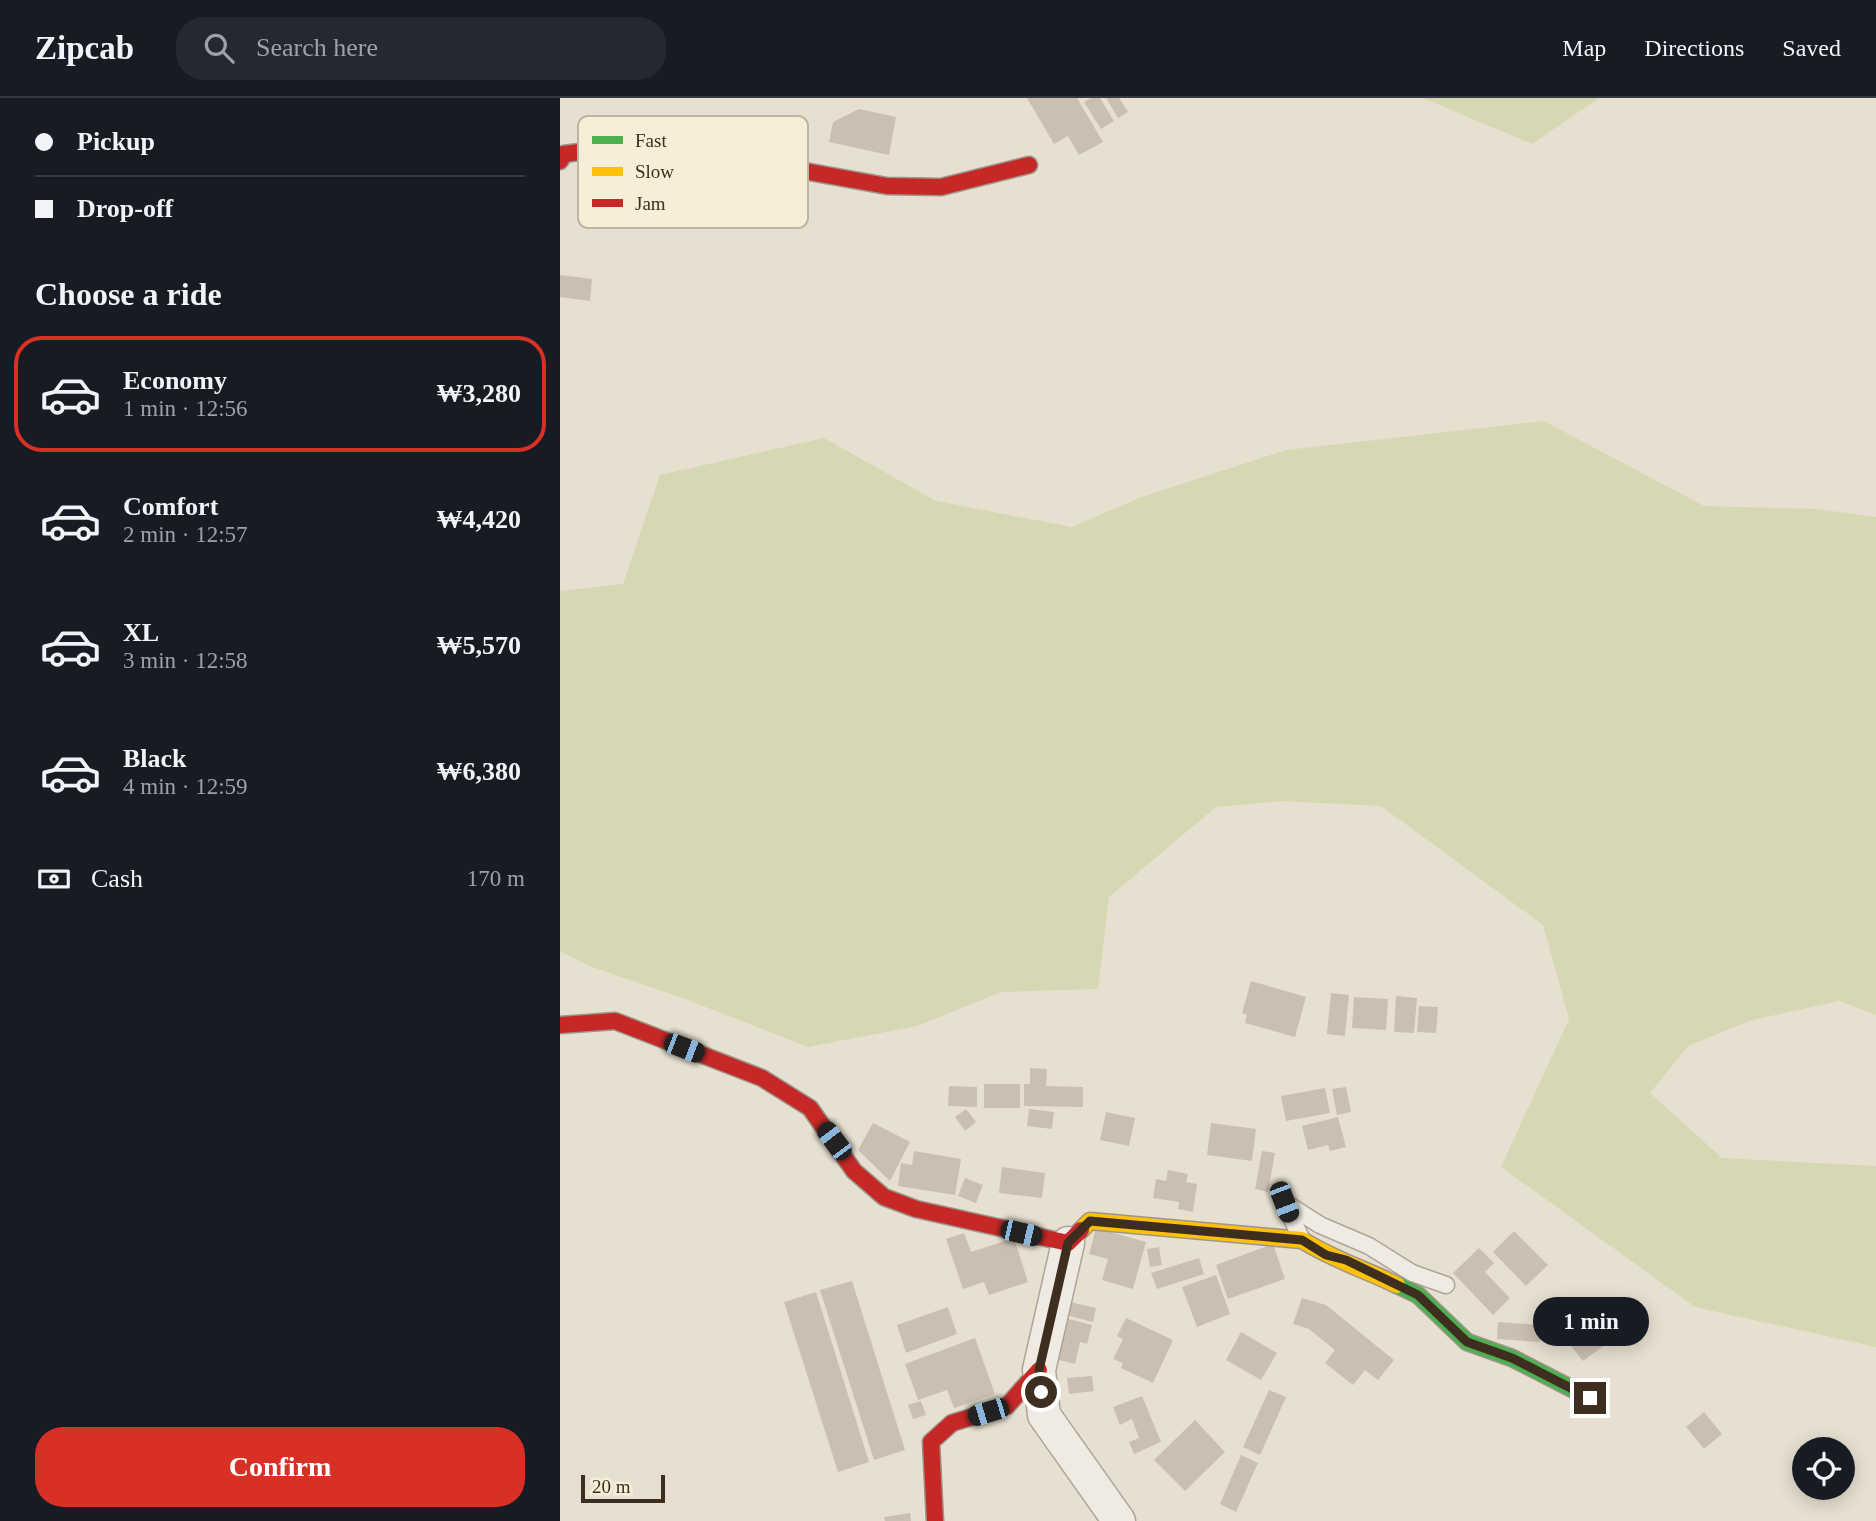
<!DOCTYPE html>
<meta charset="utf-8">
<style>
:root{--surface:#171b24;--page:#242831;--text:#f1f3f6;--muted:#9ea1a6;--line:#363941;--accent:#d93025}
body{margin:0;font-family:Georgia,serif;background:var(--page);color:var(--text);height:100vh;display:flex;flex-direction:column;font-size:26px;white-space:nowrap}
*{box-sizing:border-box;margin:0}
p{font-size:23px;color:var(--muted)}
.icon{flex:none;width:38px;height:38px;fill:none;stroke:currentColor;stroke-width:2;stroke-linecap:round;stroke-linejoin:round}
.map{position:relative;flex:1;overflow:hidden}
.details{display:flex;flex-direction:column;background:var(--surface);width:560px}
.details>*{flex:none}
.top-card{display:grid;align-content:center;height:154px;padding:0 35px;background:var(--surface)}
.controls{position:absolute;left:1232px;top:1339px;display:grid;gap:14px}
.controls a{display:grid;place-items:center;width:63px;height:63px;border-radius:50%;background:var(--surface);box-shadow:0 4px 18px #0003;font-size:35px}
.scale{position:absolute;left:21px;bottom:18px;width:84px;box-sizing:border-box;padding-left:7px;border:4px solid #3d2e20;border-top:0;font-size:19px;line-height:24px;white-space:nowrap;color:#3d2e20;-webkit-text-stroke:5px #f7eed8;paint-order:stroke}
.end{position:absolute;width:32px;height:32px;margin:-16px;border:9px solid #3d2e20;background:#fff;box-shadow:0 0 0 4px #fff}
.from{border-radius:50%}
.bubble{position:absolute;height:49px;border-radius:24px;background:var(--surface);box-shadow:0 4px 18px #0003;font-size:23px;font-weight:600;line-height:49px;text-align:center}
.car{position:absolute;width:21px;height:42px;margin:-21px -10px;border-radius:9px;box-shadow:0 0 5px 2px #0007;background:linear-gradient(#222 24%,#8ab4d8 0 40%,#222 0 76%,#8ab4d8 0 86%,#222 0)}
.top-card b{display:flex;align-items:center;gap:24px;height:66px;font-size:26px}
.top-card b+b{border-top:2px solid var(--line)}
.top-card i{width:18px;height:18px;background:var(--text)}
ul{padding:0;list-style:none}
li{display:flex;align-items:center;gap:21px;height:116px;margin:0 14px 10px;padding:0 21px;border:4px solid transparent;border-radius:28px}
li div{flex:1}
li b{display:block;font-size:26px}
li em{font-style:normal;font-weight:600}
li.selected{border-color:var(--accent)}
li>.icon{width:63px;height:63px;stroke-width:1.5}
h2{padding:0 35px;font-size:32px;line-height:84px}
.pay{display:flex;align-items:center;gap:18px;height:77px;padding:0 35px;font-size:26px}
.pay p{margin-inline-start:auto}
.action{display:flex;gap:14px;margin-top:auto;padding:14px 35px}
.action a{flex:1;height:80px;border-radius:28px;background:var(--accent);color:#fff;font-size:28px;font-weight:600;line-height:80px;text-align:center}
header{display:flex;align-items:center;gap:42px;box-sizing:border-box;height:98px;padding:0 35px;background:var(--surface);border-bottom:2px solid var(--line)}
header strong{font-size:33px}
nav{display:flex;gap:38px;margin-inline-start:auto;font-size:24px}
.search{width:490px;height:63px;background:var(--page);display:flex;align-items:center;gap:18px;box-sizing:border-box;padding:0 24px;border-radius:28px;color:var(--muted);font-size:26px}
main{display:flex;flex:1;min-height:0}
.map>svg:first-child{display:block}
.green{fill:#d6d7b3}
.building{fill:#cbbfb2}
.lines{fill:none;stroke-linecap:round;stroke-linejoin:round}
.lane-casing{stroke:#ada599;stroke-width:19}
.street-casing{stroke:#ada599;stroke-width:35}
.fast-casing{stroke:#9c958a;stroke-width:19}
.slow-casing{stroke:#9c958a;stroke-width:19}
.jam-casing{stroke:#9c958a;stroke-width:19}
.lane{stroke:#efebe3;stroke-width:16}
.street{stroke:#efebe3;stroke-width:32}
.fast{stroke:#4caf50;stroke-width:16}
.slow{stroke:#ffc107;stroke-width:16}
.jam{stroke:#c62828;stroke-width:16}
.route{stroke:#3d2e20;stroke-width:9}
.key{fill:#f7eed8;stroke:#bfb4a1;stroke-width:2}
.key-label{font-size:19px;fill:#3d2e20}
</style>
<header>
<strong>Zipcab</strong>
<div class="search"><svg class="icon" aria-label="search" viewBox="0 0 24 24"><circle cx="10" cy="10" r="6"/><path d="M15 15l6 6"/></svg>Search here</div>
<nav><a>Map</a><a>Directions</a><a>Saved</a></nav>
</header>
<main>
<section class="details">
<div class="top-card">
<b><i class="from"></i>Pickup</b>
<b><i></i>Drop-off</b>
</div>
<h2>Choose a ride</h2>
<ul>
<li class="selected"><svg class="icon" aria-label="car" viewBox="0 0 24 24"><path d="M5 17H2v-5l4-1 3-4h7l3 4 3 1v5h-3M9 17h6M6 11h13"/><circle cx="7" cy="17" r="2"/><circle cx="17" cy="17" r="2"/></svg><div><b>Economy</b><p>1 min · 12:56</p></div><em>₩3,280</em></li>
<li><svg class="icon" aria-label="car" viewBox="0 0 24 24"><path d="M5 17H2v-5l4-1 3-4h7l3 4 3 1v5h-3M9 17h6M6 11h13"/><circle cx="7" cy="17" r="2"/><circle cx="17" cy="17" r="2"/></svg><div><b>Comfort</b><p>2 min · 12:57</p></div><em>₩4,420</em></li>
<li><svg class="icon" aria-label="car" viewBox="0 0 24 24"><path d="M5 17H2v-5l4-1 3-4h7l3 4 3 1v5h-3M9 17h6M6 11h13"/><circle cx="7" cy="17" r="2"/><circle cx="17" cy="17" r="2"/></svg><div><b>XL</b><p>3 min · 12:58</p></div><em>₩5,570</em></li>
<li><svg class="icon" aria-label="car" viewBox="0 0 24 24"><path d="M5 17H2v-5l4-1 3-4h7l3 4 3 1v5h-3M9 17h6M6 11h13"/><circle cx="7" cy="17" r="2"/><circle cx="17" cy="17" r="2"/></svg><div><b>Black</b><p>4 min · 12:59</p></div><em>₩6,380</em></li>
</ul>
<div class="pay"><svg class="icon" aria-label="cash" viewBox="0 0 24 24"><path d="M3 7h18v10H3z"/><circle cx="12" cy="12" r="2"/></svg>Cash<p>170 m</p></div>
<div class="action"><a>Confirm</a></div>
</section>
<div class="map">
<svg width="1316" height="1423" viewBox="0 0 1316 1423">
<rect width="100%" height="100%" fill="#e7e0d1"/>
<path class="green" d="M863,0H1039L972,46Z
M984,323L1144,408L1257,411L1316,419V917L1279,903L1192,922L1128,948L1090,995L1162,1060L1316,1068V1249L1135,1209L941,1069L1009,921L983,827L821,708L723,703L656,709L549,799L538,891L441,894L357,928L248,949L120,899L32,869L0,853V493L63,486L100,377L264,340L376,403L512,429L579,400L726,352Z"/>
<path class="building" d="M467,0H517L543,44L519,57L508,38L494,46Z
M531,0H540L554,23L541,31L524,4Z
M546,0H559L568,14L558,20Z
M299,11L336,19L329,57L269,44L273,24Z
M0,177L32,181L30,203L0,199Z
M691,883L746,899L735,939L685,925L687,917L682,915Z
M771,895L789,897L785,938L767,936Z
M836,898L857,900L854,935L834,934Z
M794,899L828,901L826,932L792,930Z
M859,908L878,909L876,935L857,934Z
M470,970L487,971L486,988L523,989V1009L464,1008V986H470Z
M424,986H460V1010H424Z
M389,988L417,989V1009L388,1008Z
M786,989L791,1014L777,1017L772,991Z
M765,990L770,1015L726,1023L721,998Z
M406,1011L416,1024L405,1033L395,1019Z
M469,1011L494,1014L492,1031L467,1028Z
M546,1014L575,1020L569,1048L540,1042Z
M778,1019L786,1049L770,1053L768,1047L748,1052L742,1028Z
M313,1025L350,1044L330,1083L298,1052Z
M651,1025L696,1031L692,1063L647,1057Z
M354,1053L401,1061L395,1097L338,1088L341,1065L352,1067Z
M702,1053L715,1055L708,1094L695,1091Z
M442,1069L485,1075L482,1100L439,1095Z
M608,1072L628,1076L626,1084L637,1086L633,1114L618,1111L619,1104L593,1100L596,1081L606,1083Z
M405,1080L423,1087L416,1105L398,1098Z
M536,1130L586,1144L573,1191L542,1182L548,1161L529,1156Z
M954,1133L988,1167L966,1188L933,1154Z
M404,1135L411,1154L454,1140L468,1184L429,1197L424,1184L403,1191L386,1141Z
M713,1146L725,1181L668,1201L656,1167Z
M599,1149L602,1167L590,1169L587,1151Z
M919,1150L934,1165L925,1174L950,1200L933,1217L893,1175Z
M639,1160L644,1176L597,1191L591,1175Z
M656,1177L670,1216L637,1229L622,1189Z
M292,1183L345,1352L314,1362L260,1192Z
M256,1194L309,1364L278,1374L224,1204Z
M742,1200L766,1207L834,1262L818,1282L805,1272L793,1287L765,1265L775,1252L749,1231L733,1226Z
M510,1204L536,1210L533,1224L506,1217Z
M388,1209L397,1236L346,1255L337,1227Z
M1051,1213L1065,1232L1023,1263L1008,1244Z
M505,1220L532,1227L527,1246L520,1244L515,1266L495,1261Z
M566,1220L613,1242L593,1285L561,1270L563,1265L553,1261L563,1241L557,1238Z
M938,1224L982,1227L980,1244L937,1241Z
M681,1234L717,1255L701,1282L666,1262Z
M415,1240L435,1296L394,1310L387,1292L358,1302L345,1266Z
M532,1278L534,1293L509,1296L507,1280Z
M709,1292L726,1299L700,1357L683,1349Z
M582,1298L601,1344L574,1356L569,1344L579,1340L572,1321L560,1327L553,1309Z
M361,1303L366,1317L353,1321L348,1307Z
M1144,1314L1162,1336L1144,1351L1126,1329Z
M635,1322L665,1354L625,1393L594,1362Z
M681,1357L698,1365L676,1414L660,1406Z
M350,1415L351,1423H325L324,1419Z"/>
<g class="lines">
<defs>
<path id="lane" d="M741,1140L724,1104L760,1127L809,1148L852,1175L886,1187"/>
<path id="street" d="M508,1145L479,1272L484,1317L559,1423"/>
<path id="fast" d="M837,1187L858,1197L907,1244L952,1260L1030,1300"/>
<path id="slow" d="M521,1132L530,1123L742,1142C772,1161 806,1172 837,1187"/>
<path id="jam" d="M0,63L4,56L90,45L327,88L381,89L469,67
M0,927L55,923L202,980L250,1010L294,1073L324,1099L356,1111L508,1145L521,1132
M375,1423L371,1344L392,1325L447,1308L479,1272"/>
</defs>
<use href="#lane" class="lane-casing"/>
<use href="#street" class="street-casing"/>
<use href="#fast" class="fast-casing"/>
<use href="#slow" class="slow-casing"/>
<use href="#jam" class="jam-casing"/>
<use href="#lane" class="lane"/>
<use href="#street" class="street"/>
<use href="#fast" class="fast"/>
<use href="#slow" class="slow"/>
<use href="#jam" class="jam"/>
</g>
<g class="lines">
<path class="route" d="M481,1294L479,1272L508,1145L530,1123L742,1142L766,1157L786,1162L858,1197L907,1244L952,1260L1030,1300"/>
</g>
<rect x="18" y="18" width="230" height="112" rx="10" class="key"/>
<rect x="32" y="38" width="31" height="8" fill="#4caf50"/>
<rect x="32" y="69" width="31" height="9" fill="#ffc107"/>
<rect x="32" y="101" width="31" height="8" fill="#c62828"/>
<g class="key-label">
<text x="75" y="49">Fast</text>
<text x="75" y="80">Slow</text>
<text x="75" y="112">Jam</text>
</g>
</svg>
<div class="controls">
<a><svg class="icon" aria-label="locate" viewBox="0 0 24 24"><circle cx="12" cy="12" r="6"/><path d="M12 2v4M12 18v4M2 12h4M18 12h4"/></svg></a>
</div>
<div class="scale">20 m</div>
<i class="end from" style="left:481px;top:1294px"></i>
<i class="end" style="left:1030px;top:1300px"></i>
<div class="bubble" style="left:973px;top:1199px;width:116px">1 min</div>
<i class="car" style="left:124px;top:950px;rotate:111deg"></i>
<i class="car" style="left:274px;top:1043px;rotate:323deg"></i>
<i class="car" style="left:724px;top:1104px;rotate:159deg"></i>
<i class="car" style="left:461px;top:1135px;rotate:103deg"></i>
<i class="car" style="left:428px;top:1314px;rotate:253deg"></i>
</div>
</main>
